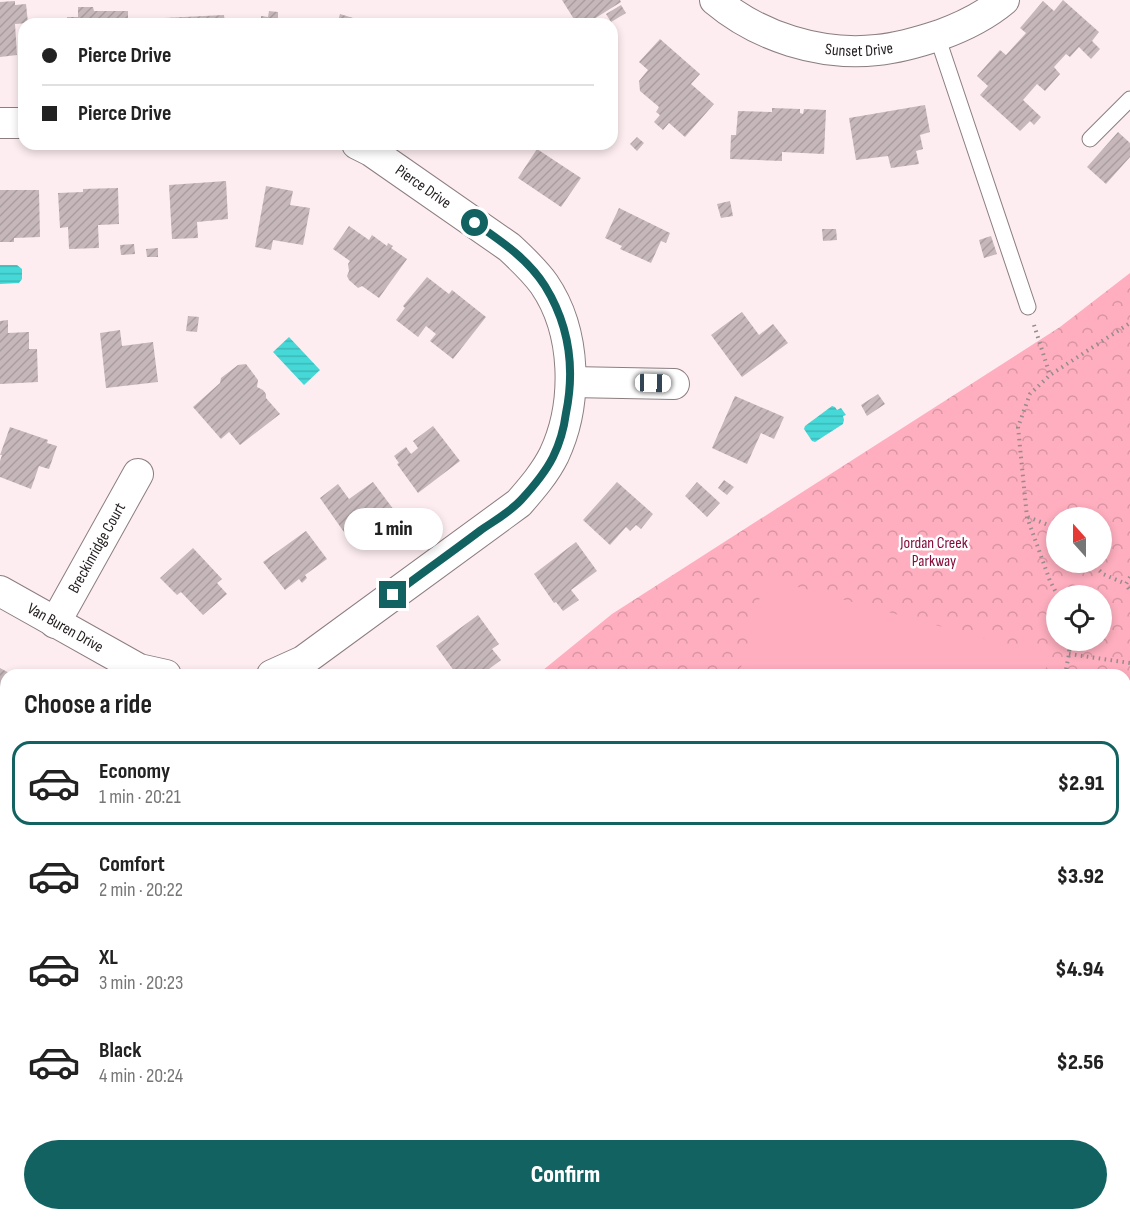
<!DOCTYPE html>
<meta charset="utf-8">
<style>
:root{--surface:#fff;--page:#f6f6f6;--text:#222;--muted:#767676;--line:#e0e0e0;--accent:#126262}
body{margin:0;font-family:"Sofia Sans Condensed",sans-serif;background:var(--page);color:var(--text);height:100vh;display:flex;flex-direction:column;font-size:22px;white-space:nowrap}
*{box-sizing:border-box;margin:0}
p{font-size:20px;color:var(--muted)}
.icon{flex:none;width:33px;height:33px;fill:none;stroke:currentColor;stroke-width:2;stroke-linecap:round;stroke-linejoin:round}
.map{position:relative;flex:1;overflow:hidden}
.sheet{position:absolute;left:0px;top:669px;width:1131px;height:552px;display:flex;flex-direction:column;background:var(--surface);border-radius:18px 18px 0 0;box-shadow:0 3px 9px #0003}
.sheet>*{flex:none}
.guide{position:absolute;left:18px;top:18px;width:600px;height:132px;border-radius:18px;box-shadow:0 3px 9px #0003;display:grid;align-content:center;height:132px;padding:0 24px;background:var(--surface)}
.needle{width:39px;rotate:339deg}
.tools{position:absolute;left:1046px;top:507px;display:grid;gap:12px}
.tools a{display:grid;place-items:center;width:66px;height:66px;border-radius:50%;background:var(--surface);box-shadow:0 3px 9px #0003;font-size:30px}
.end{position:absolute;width:27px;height:27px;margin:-14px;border:8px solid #126262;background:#fff;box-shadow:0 0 0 3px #fff}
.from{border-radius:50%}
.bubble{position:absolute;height:42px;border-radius:21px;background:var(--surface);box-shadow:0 3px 9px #0003;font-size:20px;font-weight:800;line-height:42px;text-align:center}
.car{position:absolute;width:18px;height:36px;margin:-18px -9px;border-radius:8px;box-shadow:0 0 4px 2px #0007;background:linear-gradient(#fff 24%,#345 0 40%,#fff 0 76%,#345 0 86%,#fff 0)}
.guide b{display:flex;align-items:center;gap:21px;height:57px;font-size:22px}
.guide b+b{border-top:2px solid var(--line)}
.guide i{width:15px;height:15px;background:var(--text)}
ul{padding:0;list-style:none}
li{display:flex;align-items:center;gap:18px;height:84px;margin:0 12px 9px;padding:0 12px;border:3px solid transparent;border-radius:18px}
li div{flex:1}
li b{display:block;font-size:22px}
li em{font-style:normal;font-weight:800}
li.active{border-color:var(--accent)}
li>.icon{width:54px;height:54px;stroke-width:1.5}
h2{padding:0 24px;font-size:27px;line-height:72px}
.cta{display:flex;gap:12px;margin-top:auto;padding:12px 24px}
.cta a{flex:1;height:69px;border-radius:36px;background:var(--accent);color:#fff;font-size:24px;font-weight:800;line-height:69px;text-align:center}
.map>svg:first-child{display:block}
.park{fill:url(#park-crowns);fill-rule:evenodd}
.pitch{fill:#feaebe}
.water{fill:url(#water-rules)}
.building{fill:url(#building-hatch)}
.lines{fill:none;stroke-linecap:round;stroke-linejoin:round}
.lane-casing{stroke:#8c7e80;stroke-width:17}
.street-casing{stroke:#8c7e80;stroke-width:32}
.path{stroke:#968b8d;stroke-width:4;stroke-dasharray:1.5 4.5;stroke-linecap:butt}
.lane{stroke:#fff;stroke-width:15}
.street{stroke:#fff;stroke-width:30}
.route{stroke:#126262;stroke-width:8}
.labels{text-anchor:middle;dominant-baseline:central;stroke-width:5;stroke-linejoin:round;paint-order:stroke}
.street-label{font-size:16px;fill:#211c1c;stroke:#fff}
.park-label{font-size:16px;fill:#840d3b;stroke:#fff}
</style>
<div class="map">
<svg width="1130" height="1221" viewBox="0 0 1130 1221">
<defs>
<pattern id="park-crowns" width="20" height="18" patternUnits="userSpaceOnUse" patternTransform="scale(1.5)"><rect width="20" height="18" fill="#feaebe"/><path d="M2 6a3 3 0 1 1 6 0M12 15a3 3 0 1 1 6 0" fill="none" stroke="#d995a3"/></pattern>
<pattern id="water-rules" width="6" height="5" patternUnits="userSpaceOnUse" patternTransform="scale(1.5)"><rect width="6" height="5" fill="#45d8d7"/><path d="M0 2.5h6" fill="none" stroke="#3cb9b8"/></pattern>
<pattern id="building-hatch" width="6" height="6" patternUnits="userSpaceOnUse" patternTransform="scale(1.5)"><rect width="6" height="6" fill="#c6b7ba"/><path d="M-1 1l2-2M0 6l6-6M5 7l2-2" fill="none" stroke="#aa9d9f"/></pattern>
</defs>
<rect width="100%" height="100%" fill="#fdedf0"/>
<path class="park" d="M1130,273V1221H0V1060L6,1058V1215H1125V675H537L612,614L1060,327ZM1056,518H1101V562H1056ZM1056,596H1101V640H1056Z"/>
<path class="pitch" d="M765,578L1052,657L1042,675H739Z
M326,1215H674L672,1221H323Z
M741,1215H1089L1088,1221H739Z"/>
<path class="water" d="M0,265H17L22,269V279L19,283L0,284Z
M289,337L320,370L304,385L273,352Z
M832,406L835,407L837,410L841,408L846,415L843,416L844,420L843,424L815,442L812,441L804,429L805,426Z
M1130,758V880L1125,876V769L1130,764Z"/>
<path class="building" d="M562,0H620L621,2L586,24H577Z
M1063,0L1099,32L1092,41L1100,49L1091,59L1079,47L1070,57L1066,54L1054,67L1060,74L1045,91L1037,84L1023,100L1041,117L1034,125L1030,121L1020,131L980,95L988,86L977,76L1000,50L1006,55L1026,33L1020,28L1043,1L1054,11Z
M15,1V5L26,4L28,23L15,24L17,55L0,57V2Z
M621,5L626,13L611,22L606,14Z
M78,7H93L94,11H128V24H67V17H78Z
M269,11L278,12V18L310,21V24H261V16L268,17Z
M340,14L353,18L351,24H337Z
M224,15L225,24H164V18Z
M660,39L700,74L691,84L714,104L685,137L669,123L663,130L654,122L660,115L656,112L659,107L640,91L639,81L648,70L639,62Z
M925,105L930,132L920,135L923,149L916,151L919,164L891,168L888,156L856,160L849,118Z
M772,108L800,109V113L803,114L804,109L826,110L824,154L782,152V161L730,159L731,135H736L738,111L772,112Z
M1118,132L1130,143V157L1106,184L1087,167Z
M637,137L644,143L637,151L630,144Z
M537,149L581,178L561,207L518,178Z
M226,181L228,219L197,222L198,238L172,239L169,185Z
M266,186L293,191L290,205L310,208L303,245L273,240L271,250L255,247Z
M118,188L119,224L98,225L99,248L69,249L68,227L60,228L58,193L83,192V189Z
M0,190H39L40,237L14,238V242H0Z
M730,201L733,216L721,218L717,204Z
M619,208L670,233L666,243L661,241L651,263L620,249L622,246L605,238Z
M349,226L369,240L372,235L387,246L388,243L393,246L391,248L407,259L379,298L362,286L358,288L349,280L347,276L349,271L348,264L350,261L333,249Z
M822,229H836L837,240L823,241Z
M991,236L997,254L984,258L979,240Z
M134,244L135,254L121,255L120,245Z
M158,248V257H147L146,249Z
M427,277L449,294L452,290L486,317L453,359L430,341L436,334L426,326L418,337L396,320L405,308L403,306Z
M742,312L759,335L773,324L788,343L742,377L711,335Z
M188,316L199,317L197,332L186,331Z
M8,320V333L29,332V349H37L38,382L0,384V321Z
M120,330L122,346L153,342L158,382L106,388L100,333Z
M246,364L258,380L257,387L263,390L266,394V398L280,414L240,445L229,432L221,439L193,407L220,383L221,378L238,365Z
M878,394L885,404L867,416L861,405Z
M735,396L784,417L774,439L761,433L747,464L712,448Z
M433,426L460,461L418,493L397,464L399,463L394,456L406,447L411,454L418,448L413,441Z
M10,427L48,440L47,443L57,446L49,469L39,466L31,489L0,477V461L2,455H0Z
M724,480L734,487L727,495L718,488Z
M373,482L394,510L351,542L320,498L338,484L349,499Z
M617,482L653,514L641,529L636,525L630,531L626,527L610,545L583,520Z
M697,482L720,503L707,517L685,496Z
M306,531L327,559L305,575L307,578L302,583L299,579L285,590L263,562Z
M576,542L597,571L571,590L579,600L563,611L556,602L554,603L534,574Z
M193,548L222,579L217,583L227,594L203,615L181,592L177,595L160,578Z
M478,615L499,644L492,649L501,660L481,675H457L436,646Z
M0,668L13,675H6V710L0,707Z"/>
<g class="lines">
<defs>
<path id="lane" d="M937,36L1028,307
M1090,139L1130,99
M0,1112L6,1110
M106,1215L109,1221"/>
<g id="street">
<path id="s1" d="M715,0C759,37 820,56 877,50C899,48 919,42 940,35C962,27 985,16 1004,0"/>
<path d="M0,123H24"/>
<path d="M571,382L674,384"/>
<path id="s2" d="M0,591L139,669L166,675"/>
<path id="s3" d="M55,623L138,474"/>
<path d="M272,675L303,661L519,503C532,488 545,473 554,455C578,404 577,332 544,284C534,270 522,259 509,247L371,151L357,144"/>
</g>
</defs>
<use href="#lane" class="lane-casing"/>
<use href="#street" class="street-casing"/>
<path class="path" d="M1034,325L1050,375
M1028,517L1056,528
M1091,562L1103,574L1126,584
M1130,577L1126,584L1130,591
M1058,596L1050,581L1027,517L1018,427L1030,394L1050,375L1130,323
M1069,654L1130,663
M1065,675L1069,654L1070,640
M1125,932L1130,937
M1125,1015L1130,1024"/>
<use href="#lane" class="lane"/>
<use href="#street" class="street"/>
</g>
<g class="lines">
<path class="route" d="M393,595C422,573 452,552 481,530C494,521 510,512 521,500C533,487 545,473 553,457C560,443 564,428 566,413C575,369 569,325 545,286C528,259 501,241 475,223"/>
</g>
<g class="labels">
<g class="street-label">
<text stroke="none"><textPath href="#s1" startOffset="156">Sunset Drive</textPath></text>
<text transform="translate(423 187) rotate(35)">Pierce Drive</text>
<text stroke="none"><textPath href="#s3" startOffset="86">Breckinridge Court</textPath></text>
<text stroke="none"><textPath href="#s2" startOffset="75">Van Buren Drive</textPath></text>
</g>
<g class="park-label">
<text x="934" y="543">Jordan Creek<tspan x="934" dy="18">Parkway</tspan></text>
</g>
</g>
</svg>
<div class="tools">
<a><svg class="needle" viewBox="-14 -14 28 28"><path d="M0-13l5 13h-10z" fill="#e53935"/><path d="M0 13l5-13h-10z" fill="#767676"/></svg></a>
<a><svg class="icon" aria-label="locate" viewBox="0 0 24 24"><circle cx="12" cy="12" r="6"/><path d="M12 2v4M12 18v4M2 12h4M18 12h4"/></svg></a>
</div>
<i class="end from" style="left:475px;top:223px"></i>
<i class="end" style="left:393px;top:595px"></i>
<div class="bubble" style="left:344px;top:508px;width:99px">1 min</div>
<i class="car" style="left:653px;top:383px;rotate:91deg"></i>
<div class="guide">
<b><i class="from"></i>Pierce Drive</b>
<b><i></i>Pierce Drive</b>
</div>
<section class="sheet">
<h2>Choose a ride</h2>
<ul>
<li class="active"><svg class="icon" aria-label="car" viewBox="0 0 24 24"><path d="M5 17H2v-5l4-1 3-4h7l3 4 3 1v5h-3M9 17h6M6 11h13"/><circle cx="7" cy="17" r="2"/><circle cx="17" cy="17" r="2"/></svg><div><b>Economy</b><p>1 min · 20:21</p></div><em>$2.91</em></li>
<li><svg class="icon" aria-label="car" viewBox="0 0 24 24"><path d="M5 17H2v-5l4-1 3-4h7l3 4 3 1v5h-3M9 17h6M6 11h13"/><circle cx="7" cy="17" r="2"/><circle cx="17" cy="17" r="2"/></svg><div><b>Comfort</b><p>2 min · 20:22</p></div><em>$3.92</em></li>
<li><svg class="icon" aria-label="car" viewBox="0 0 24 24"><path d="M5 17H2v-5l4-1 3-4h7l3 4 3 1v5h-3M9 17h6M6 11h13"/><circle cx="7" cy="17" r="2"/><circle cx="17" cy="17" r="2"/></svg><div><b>XL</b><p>3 min · 20:23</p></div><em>$4.94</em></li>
<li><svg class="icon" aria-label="car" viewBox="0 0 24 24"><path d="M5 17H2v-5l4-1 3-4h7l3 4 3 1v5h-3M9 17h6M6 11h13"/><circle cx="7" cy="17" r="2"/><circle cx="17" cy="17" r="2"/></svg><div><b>Black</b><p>4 min · 20:24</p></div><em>$2.56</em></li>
</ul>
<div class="cta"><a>Confirm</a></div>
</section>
</div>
